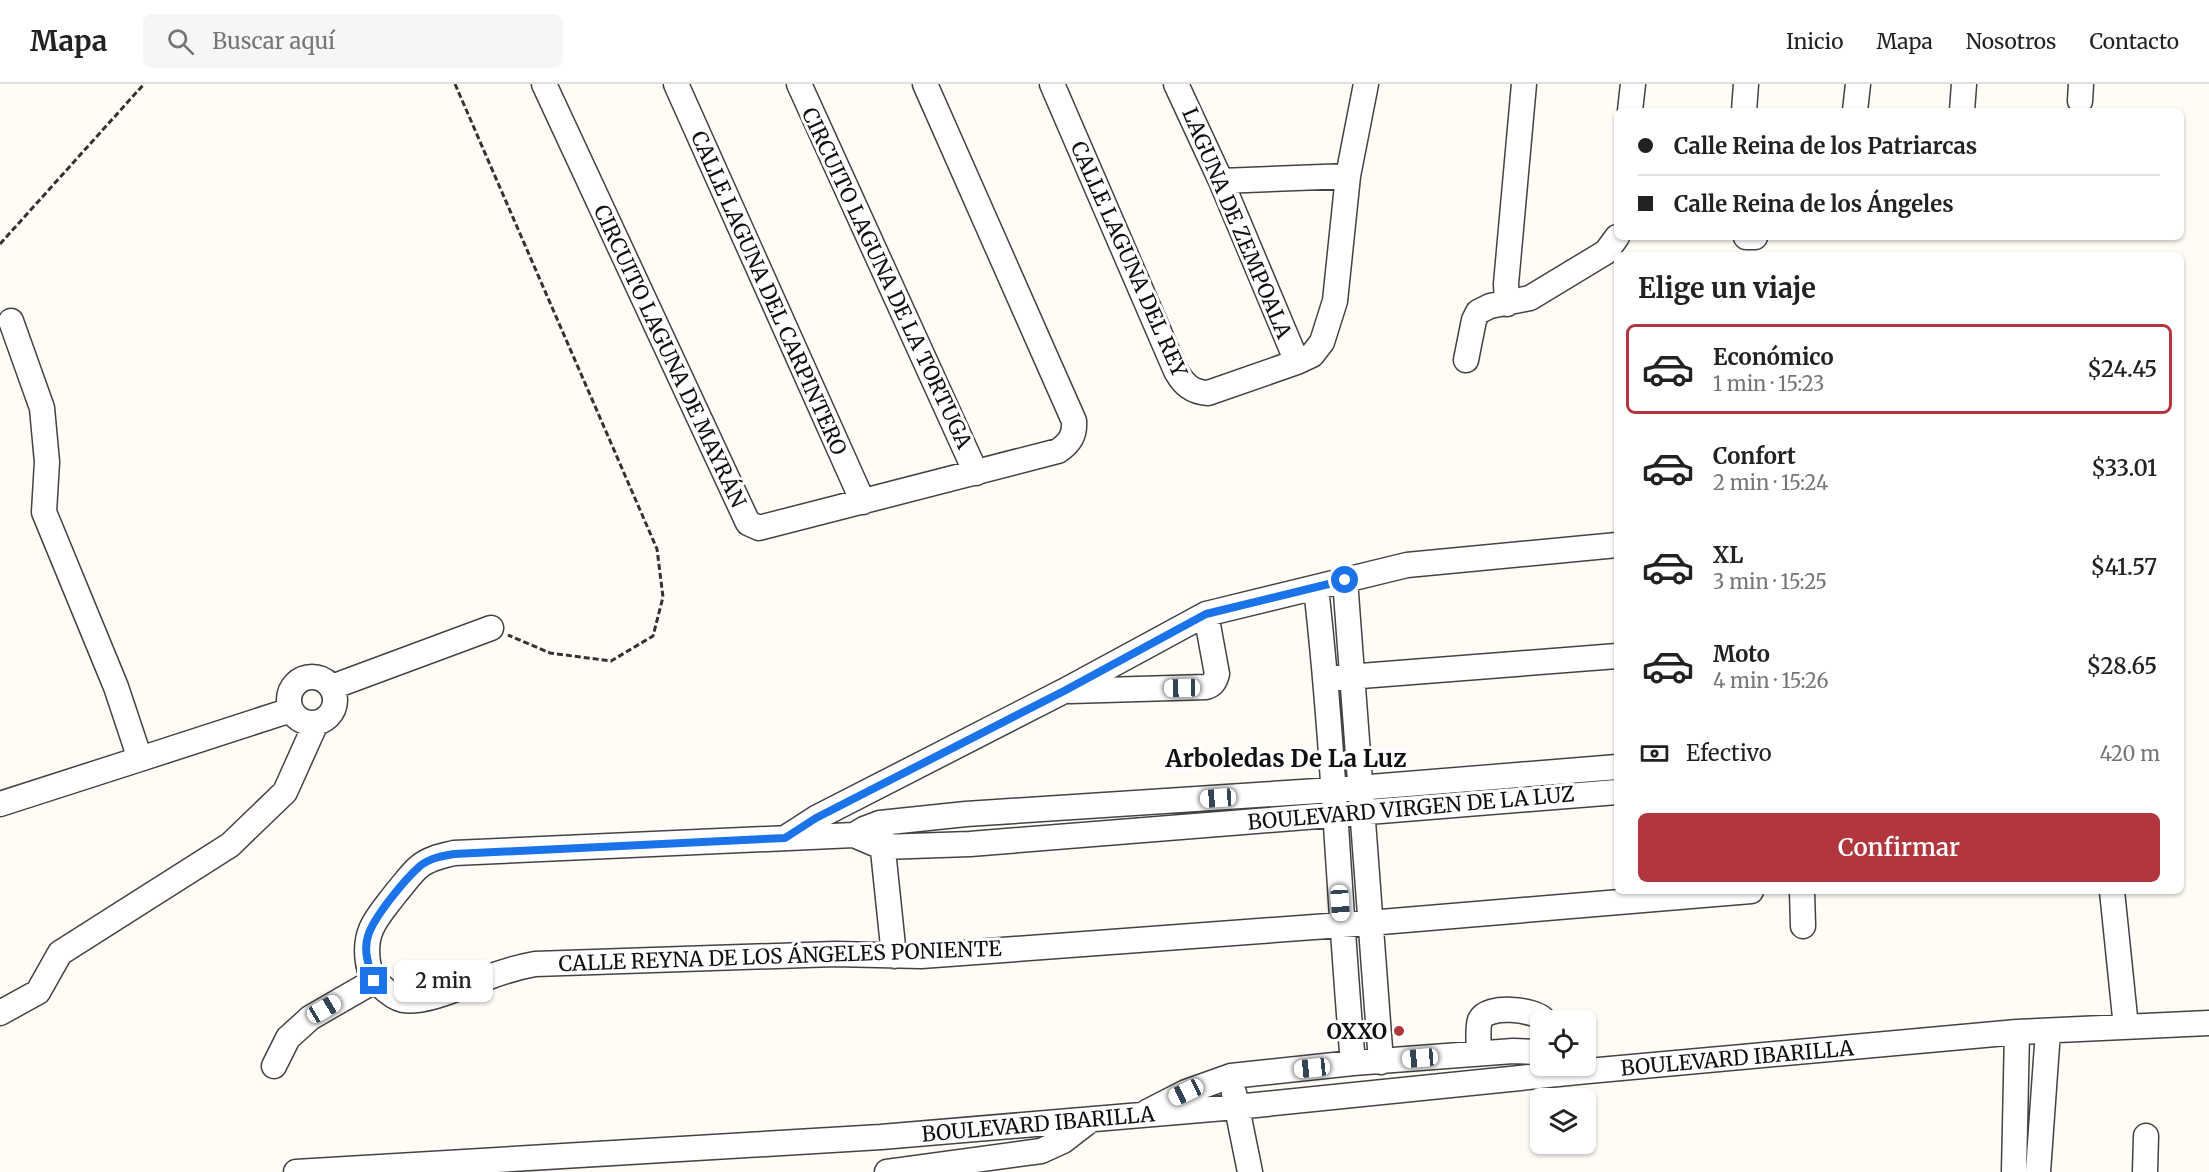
<!DOCTYPE html>
<html lang="es">
<meta charset="utf-8">
<style>
:root{--surface:#fff;--page:#f6f6f6;--text:#222;--muted:#767676;--line:#e0e0e0;--accent:#b1363d}
body{margin:0;font-family:Merriweather,serif;background:var(--page);color:var(--text);height:100vh;display:flex;flex-direction:column;font-size:22px;white-space:nowrap}
*{box-sizing:border-box;margin:0}
p{font-size:20px;color:var(--muted)}
.icon{flex:none;width:33px;height:33px;fill:none;stroke:currentColor;stroke-width:2;stroke-linecap:round;stroke-linejoin:round}
.map{position:relative;flex:1;overflow:hidden}
.sheet{position:absolute;left:1614px;top:168px;width:570px;height:642px;display:flex;flex-direction:column;background:var(--surface);border-radius:9px;box-shadow:0 2px 4px #0004}
.sheet>*{flex:none}
.top-card{position:absolute;left:1614px;top:24px;width:570px;height:132px;border-radius:9px;box-shadow:0 2px 4px #0004;display:grid;align-content:center;height:132px;padding:0 24px;background:var(--surface)}
.controls{position:absolute;left:1530px;top:926px;display:grid;gap:12px}
.controls a{display:grid;place-items:center;width:66px;height:66px;border-radius:9px;background:var(--surface);box-shadow:0 2px 4px #0004;font-size:30px}
.end{position:absolute;width:27px;height:27px;margin:-14px;border:8px solid #1a73e8;background:#fff;box-shadow:0 0 0 3px #fff}
.from{border-radius:50%}
.bubble{position:absolute;height:42px;border-radius:9px;background:var(--surface);box-shadow:0 2px 4px #0004;font-size:20px;font-weight:600;line-height:42px;text-align:center}
.car{position:absolute;width:18px;height:36px;margin:-18px -9px;border-radius:8px;box-shadow:0 0 4px 2px #0007;background:linear-gradient(#fff 24%,#345 0 40%,#fff 0 76%,#345 0 86%,#fff 0)}
.top-card b{display:flex;align-items:center;gap:21px;height:57px;font-size:22px}
.top-card b+b{border-top:2px solid var(--line)}
.top-card i{width:15px;height:15px;background:var(--text)}
ul{padding:0;list-style:none}
li{display:flex;align-items:center;gap:18px;height:90px;margin:0 12px 9px;padding:0 12px;border:3px solid transparent;border-radius:9px}
li div{flex:1}
li b{display:block;font-size:22px}
li em{font-style:normal;font-weight:600}
li.current{border-color:var(--accent)}
li>.icon{width:54px;height:54px;stroke-width:1.5}
h2{padding:0 24px;font-size:27px;line-height:72px}
.pay{display:flex;align-items:center;gap:15px;height:66px;padding:0 24px;font-size:22px}
.pay p{margin-inline-start:auto}
.action{display:flex;gap:12px;margin-top:auto;padding:12px 24px}
.action a{flex:1;height:69px;border-radius:9px;background:var(--accent);color:#fff;font-size:24px;font-weight:600;line-height:69px;text-align:center}
header{display:flex;align-items:center;gap:36px;box-sizing:border-box;height:84px;padding:0 30px;background:var(--surface);border-bottom:2px solid var(--line)}
header strong{font-size:28px}
nav{display:flex;gap:33px;margin-inline-start:auto;font-size:21px}
.search{width:420px;height:54px;background:var(--page);display:flex;align-items:center;gap:15px;box-sizing:border-box;padding:0 21px;border-radius:9px;color:var(--muted);font-size:22px}
.map>svg:first-child{display:block}
.lines{fill:none;stroke-linecap:round;stroke-linejoin:round}
.minor-casing{stroke:#434343;stroke-width:27}
.path{stroke:#323232;stroke-width:3;stroke-dasharray:6 3;stroke-linecap:butt}
.minor{stroke:#fff;stroke-width:24}
.route{stroke:#1a73e8;stroke-width:8}
.poi-dot{fill:#b1363d;stroke:#fff;stroke-width:2}
.labels{text-anchor:middle;dominant-baseline:central;stroke-width:6;stroke-linejoin:round;paint-order:stroke}
.street-label{font-size:21px;fill:#101010;stroke:#fff}
.poi-label{font-size:21px;font-weight:bold;fill:#101010;stroke:#fff;text-anchor:end}
.quarter-label{font-size:24px;font-weight:bold;fill:#101010;stroke:#fff}
</style>
<header>
<strong>Mapa</strong>
<div class="search"><svg class="icon" aria-label="search" viewBox="0 0 24 24"><circle cx="10" cy="10" r="6"/><path d="M15 15l6 6"/></svg>Buscar aquí</div>
<nav><a>Inicio</a><a>Mapa</a><a>Nosotros</a><a>Contacto</a></nav>
</header>
<div class="map">
<svg width="2209" height="1088" viewBox="0 0 2209 1088">
<rect width="100%" height="100%" fill="#fefcf4"/>
<g class="lines">
<defs>
<path id="minor" d="M544,0L748,439L759,444L1058,367C1070,359 1075,351 1074,337L925,0
M676,0L863,418
M799,0L976,389
M1052,0L1176,287C1184,301 1192,308 1208,309L1297,278L1312,271L1322,258L1335,217L1348,92L1366,0
M1176,0L1221,97L1297,278
M2080,17L2081,0
M1630,27L1633,0
M1744,27L1746,0
M1855,27L1858,0
M1962,27L1964,0
M1221,97L1348,92
M1746,153H1755
M1507,220L1506,200L1524,0
M11,237L42,324L47,378L44,428L116,603L140,675L291,626
M1466,276L1474,236L1478,228L1490,222L1530,214L1606,168L1617,153
M1345,496L1381,978
M1316,504C1334,662 1339,821 1353,979
M289 616a23 23 0 1 1 46 0a23 23 0 1 1-46 0Z
M1335,594L1617,572
M332,603L491,544
M1070,607L1206,603C1213,601 1215,597 1217,590L1206,530
M1617,708L970,760L882,763L854,751L454,769C442,772 430,774 420,782C411,789 404,800 396,809C378,833 363,846 368,878C369,887 373,895 380,901C386,907 394,914 403,916C426,920 464,901 486,894C502,888 518,883 535,880L835,870L921,872L1369,839L1751,807
M0,720L140,675
M881,747L894,872
M854,751L864,745L880,739L966,730L1333,706L1617,683
M785,754L816,734L1064,607L1206,530L1407,481L1617,461
M1802,807L1803,842
M2112,807L2126,943
M0,929L38,908L60,869L230,761L285,708L316,639
M1479,969C1479,960 1477,945 1480,936C1487,920 1535,925 1544,936
M274,982L288,954L310,934L374,897
M1234,1009L1250,1088
M1147,1028L1186,1008L1231,992L1353,979L1513,967L1540,968
M296,1088L881,1053L1236,1023L1588,987L2017,948L2209,939
M887,1088L1041,1067L1063,1057L1089,1037
M2014,1088L2017,948
M2038,1088L2048,947
M2145,1088L2146,1052"/>
</defs>
<use href="#minor" class="minor-casing"/>
<path class="path" d="M455,0L657,465L663,513L653,552L611,577L550,569L508,551
M0,160L144,0"/>
<use href="#minor" class="minor"/>
</g>
<g class="lines">
<path class="route" d="M374,897C369,883 363,867 368,852C373,834 405,795 420,782C430,774 442,772 454,770L785,754L816,734L1064,607L1206,530L1345,496"/>
</g>
<circle class="poi-dot" cx="1399" cy="947" r="6"/>
<g class="labels">
<g class="street-label">
<text transform="translate(1237 139) rotate(67)">LAGUNA DE ZEMPOALA</text>
<text transform="translate(1129 175) rotate(66)">CALLE LAGUNA DEL REY</text>
<text transform="translate(887 194) rotate(65)">CIRCUITO LAGUNA DE LA TORTUGA</text>
<text transform="translate(769 209) rotate(66)">CALLE LAGUNA DEL CARPINTERO</text>
<text transform="translate(670 272) rotate(65)">CIRCUITO LAGUNA DE MAYRÁN</text>
<text transform="translate(1411 724) rotate(-5)">BOULEVARD VIRGEN DE LA LUZ</text>
<text transform="translate(780 872) rotate(-2)">CALLE REYNA DE LOS ÁNGELES PONIENTE</text>
<text transform="translate(1737 974) rotate(-5)">BOULEVARD IBARILLA</text>
<text transform="translate(1038 1040) rotate(-5)">BOULEVARD IBARILLA</text>
</g>
<g class="poi-label">
<text x="1387" y="947">OXXO</text>
</g>
<g class="quarter-label">
<text x="1286" y="674">Arboledas De La Luz</text>
</g>
</g>
</svg>
<div class="controls">
<a><svg class="icon" aria-label="locate" viewBox="0 0 24 24"><circle cx="12" cy="12" r="6"/><path d="M12 2v4M12 18v4M2 12h4M18 12h4"/></svg></a>
<a><svg class="icon" aria-label="layers" viewBox="0 0 24 24"><path d="M12 4l9 5-9 5-9-5zM3 14l9 5 9-5"/></svg></a>
</div>
<i class="end from" style="left:1345px;top:496px"></i>
<i class="end" style="left:374px;top:897px"></i>
<div class="bubble" style="left:394px;top:876px;width:99px">2 min</div>
<i class="car" style="left:1182px;top:604px;rotate:269deg"></i>
<i class="car" style="left:1218px;top:714px;rotate:266deg"></i>
<i class="car" style="left:1340px;top:819px;rotate:176deg"></i>
<i class="car" style="left:324px;top:925px;rotate:59deg"></i>
<i class="car" style="left:1420px;top:974px;rotate:265deg"></i>
<i class="car" style="left:1312px;top:984px;rotate:264deg"></i>
<i class="car" style="left:1186px;top:1008px;rotate:245deg"></i>
<div class="top-card">
<b><i class="from"></i>Calle Reina de los Patriarcas</b>
<b><i></i>Calle Reina de los Ángeles</b>
</div>
<section class="sheet">
<h2>Elige un viaje</h2>
<ul>
<li class="current"><svg class="icon" aria-label="car" viewBox="0 0 24 24"><path d="M5 17H2v-5l4-1 3-4h7l3 4 3 1v5h-3M9 17h6M6 11h13"/><circle cx="7" cy="17" r="2"/><circle cx="17" cy="17" r="2"/></svg><div><b>Económico</b><p>1 min · 15:23</p></div><em>$24.45</em></li>
<li><svg class="icon" aria-label="car" viewBox="0 0 24 24"><path d="M5 17H2v-5l4-1 3-4h7l3 4 3 1v5h-3M9 17h6M6 11h13"/><circle cx="7" cy="17" r="2"/><circle cx="17" cy="17" r="2"/></svg><div><b>Confort</b><p>2 min · 15:24</p></div><em>$33.01</em></li>
<li><svg class="icon" aria-label="car" viewBox="0 0 24 24"><path d="M5 17H2v-5l4-1 3-4h7l3 4 3 1v5h-3M9 17h6M6 11h13"/><circle cx="7" cy="17" r="2"/><circle cx="17" cy="17" r="2"/></svg><div><b>XL</b><p>3 min · 15:25</p></div><em>$41.57</em></li>
<li><svg class="icon" aria-label="car" viewBox="0 0 24 24"><path d="M5 17H2v-5l4-1 3-4h7l3 4 3 1v5h-3M9 17h6M6 11h13"/><circle cx="7" cy="17" r="2"/><circle cx="17" cy="17" r="2"/></svg><div><b>Moto</b><p>4 min · 15:26</p></div><em>$28.65</em></li>
</ul>
<div class="pay"><svg class="icon" aria-label="cash" viewBox="0 0 24 24"><path d="M3 7h18v10H3z"/><circle cx="12" cy="12" r="2"/></svg>Efectivo<p>420 m</p></div>
<div class="action"><a>Confirmar</a></div>
</section>
</div>
